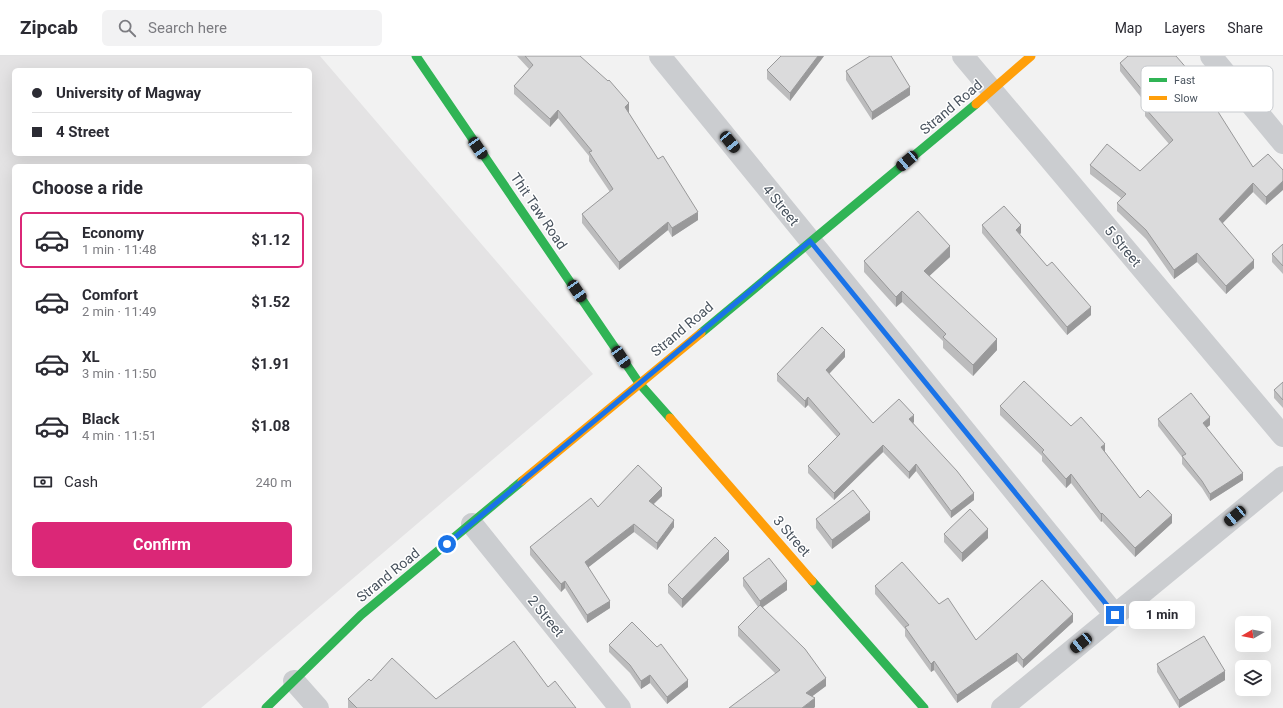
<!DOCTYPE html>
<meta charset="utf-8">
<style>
:root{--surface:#fff;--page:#f2f2f3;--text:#2b2b33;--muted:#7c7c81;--line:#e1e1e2;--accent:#db2777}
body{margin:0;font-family:Roboto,sans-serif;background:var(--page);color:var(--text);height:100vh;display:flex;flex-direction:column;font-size:15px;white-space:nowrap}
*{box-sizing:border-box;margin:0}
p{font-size:13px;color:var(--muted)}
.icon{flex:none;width:22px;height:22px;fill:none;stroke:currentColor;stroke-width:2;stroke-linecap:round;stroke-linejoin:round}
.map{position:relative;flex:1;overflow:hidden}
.side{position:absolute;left:12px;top:108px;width:300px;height:412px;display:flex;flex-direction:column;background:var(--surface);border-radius:6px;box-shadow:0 4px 16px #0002}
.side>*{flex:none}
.guide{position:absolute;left:12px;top:12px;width:300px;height:88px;border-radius:6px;box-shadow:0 4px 16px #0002;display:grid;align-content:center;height:88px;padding:0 20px;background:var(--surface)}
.needle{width:26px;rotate:261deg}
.buttons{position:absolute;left:1235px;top:560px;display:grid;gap:8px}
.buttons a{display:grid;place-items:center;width:36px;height:36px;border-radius:6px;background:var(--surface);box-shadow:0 4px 16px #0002;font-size:20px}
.end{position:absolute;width:18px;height:18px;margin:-9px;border:5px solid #1a73e8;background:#fff;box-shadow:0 0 0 2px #fff}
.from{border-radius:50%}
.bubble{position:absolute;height:28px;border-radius:6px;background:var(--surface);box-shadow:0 4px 16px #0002;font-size:13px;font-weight:700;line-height:28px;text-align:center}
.car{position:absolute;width:12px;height:24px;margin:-12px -6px;border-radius:5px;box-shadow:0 0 3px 1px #0007;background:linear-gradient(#222 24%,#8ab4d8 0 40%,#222 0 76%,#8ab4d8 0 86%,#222 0)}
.guide b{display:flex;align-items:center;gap:14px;height:38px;font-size:15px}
.guide b+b{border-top:1px solid var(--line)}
.guide i{width:10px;height:10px;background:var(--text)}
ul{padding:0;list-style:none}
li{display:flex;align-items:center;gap:12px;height:56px;margin:0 8px 6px;padding:0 12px;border:2px solid transparent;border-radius:6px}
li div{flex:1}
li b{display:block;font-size:15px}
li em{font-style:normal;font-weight:700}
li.on{border-color:var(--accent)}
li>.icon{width:36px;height:36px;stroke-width:1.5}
h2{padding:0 20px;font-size:18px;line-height:48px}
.pay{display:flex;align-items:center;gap:10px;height:44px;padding:0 20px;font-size:15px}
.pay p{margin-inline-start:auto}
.button{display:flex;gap:8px;margin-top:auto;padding:8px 20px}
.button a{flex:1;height:46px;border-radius:6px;background:var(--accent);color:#fff;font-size:16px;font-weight:700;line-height:46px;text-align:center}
header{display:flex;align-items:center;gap:24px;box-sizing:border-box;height:56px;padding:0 20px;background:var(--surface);border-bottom:1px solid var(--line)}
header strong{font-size:19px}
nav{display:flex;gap:22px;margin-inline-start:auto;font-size:14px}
.search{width:280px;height:36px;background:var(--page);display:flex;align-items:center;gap:10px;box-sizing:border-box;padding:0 14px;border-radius:6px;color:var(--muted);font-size:15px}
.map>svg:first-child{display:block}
.education{fill:#e4e3e4;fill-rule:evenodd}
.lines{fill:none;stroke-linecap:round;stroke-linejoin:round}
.street{stroke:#cbcdd0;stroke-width:22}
.fast{stroke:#30b455;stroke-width:9}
.slow{stroke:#ff9f0a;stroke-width:9}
.wall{fill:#bcbcbd}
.shaded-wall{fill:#99999a}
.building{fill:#dbdbdc;stroke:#99999a}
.route{stroke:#1a73e8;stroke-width:5}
.labels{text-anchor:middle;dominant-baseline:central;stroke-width:3;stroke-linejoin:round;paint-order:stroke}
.street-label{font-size:14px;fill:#49535e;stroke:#fff}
.key{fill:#fff;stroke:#c8cbcf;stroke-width:1}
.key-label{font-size:11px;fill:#49535e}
</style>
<header>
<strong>Zipcab</strong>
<div class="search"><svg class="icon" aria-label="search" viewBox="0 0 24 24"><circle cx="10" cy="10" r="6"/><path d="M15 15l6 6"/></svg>Search here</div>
<nav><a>Map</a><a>Layers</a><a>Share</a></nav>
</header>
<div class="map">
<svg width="1283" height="652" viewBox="0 0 1283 652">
<rect width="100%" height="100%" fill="#f2f2f2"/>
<path class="education" d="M0,0H320L593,318L201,652H0ZM14,14H310V98H14ZM14,110H310V518H14Z"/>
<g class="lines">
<path class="street" d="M660,0L1115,559
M963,0L1283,380
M1211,0L1283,87
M472,468L620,652
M294,625L318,652
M1002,652L1283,421"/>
<path class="fast" d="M416,0L639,327L670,362
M701,277L976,48
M812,525L924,652
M266,652L361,559L522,425"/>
<path class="slow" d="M976,48L1031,0
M670,362L812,525
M522,425L701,277"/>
</g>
<path class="wall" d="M517,0H580L629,56H628L658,103L698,164L672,181L668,174L619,214L582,167V158L610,136L589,105V100L558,62L550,71L514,38V30L529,13Z
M824,0L790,45L767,23V14Z
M1120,7L1253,111L1268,98L1266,149L1253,136L1222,167L1254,212L1226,238L1197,206L1174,223L1146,183L1117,155V147L1121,142L1090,118V109L1140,115L1169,88L1145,60V52L1148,50L1120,15Z
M846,15L910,39L872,64L846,24Z
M982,169L1021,177L1019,178L1047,210L1091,259L1067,279L982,177Z
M1283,188V218L1272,206V198Z
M950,201L929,220L997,294L973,320L943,292V285L902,246L896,251L864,216V205Z
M845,301L829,318L873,367L914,366L913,367L974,444L951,462L916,415L909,423L883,396L834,444L808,417V410L837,381L808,349L805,352L777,325V318Z
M1283,326V352L1274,342V334Z
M1000,350L1071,370L1105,396L1140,442L1172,467L1135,501L1102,465L1101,466L1071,427L1066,432L1042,405V400L1000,359Z
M1158,363L1210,369L1206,372L1243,424L1210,445L1202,432L1182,408V401L1158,370Z
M662,440L654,448L674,471L657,494L634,476L588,511L610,552L587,567L565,532L561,536L530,499V491L598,451Z
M816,463L870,464L832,493L816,472Z
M944,478L988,482L962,506L944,486Z
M729,504L682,552L668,537V529Z
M743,522L787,534L763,551L826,630L812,640L815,651L776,618L738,580V571L758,551L743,530Z
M875,530L939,548L976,584L1073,566L1023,612L1017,605L957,647L934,614L931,616L905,580V573L875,538Z
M609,589L688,631L667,648L650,627L641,633L630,617L609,596Z
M1157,608L1225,624L1179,652L1157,616Z
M371,625L436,643L548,631L576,652H348V643Z"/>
<path class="shaded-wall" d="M818,0H824L790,45V37Z
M910,31V39L872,64V56Z
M629,47V56L625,59V51Z
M558,54V62L550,71V63Z
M1283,125V134L1266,149V141Z
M1253,127V136L1219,171V163Z
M698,156V164L672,181V172Z
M668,166V174L619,214V206Z
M1021,169V177L1016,182V174Z
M950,190V201L924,225V215Z
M1197,197V206L1174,223V214Z
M1254,204V212L1226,238V230Z
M902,235V246L896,251V241Z
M1091,251V259L1067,279V271Z
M997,283V294L973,320V309Z
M845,294V301L826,321V314Z
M808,341V349L805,352V345Z
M914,359V366L909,371V363Z
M1210,361V369L1203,375V367Z
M1105,388V396L1101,400V391Z
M883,389V396L834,444V437Z
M916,408V415L909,423V416Z
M1243,417V424L1210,445V438Z
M1071,418V427L1066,432V423Z
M662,432V440L649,452V445Z
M974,437V444L951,462V455Z
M870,456V464L832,493V484Z
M1102,457V465L1101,466V458Z
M1172,459V467L1135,501V492Z
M674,464V471L657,494V487Z
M634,468V476L585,514V506Z
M988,473V482L962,506V497Z
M729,495V504L682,552V543Z
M565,525V532L561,536V528Z
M787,525V534L760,553V545Z
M610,545V552L587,567V559Z
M1073,558V566L1023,612V604Z
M1017,597V605L957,647V639Z
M934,605V614L931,616V608Z
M1225,615V624L1179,652V644Z
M650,619V627L641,633V625Z
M826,622V630L806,645V637Z
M688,624V631L667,648V641Z
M815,642V651L814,652H802Z"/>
<path class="building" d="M525,0H580L608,25L609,24L629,47L625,51L658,103L663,100L698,156L672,172L668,166L619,206L582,158L613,133L589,96L592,95L558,54L550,63L514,30L533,9Z
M781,0H818L790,37L767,14Z
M870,0H891L910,31L872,56L846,15Z
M1128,0H1176L1189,15L1191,13L1253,111L1268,98L1283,114V125L1266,141L1253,127L1219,163L1254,204L1226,230L1197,197L1174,214L1146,174L1117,147L1126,138L1090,109L1107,88L1140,115L1173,84L1145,52L1152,46L1120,7Z
M1004,150L1021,169L1016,174L1047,210L1052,206L1091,251L1067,271L982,169Z
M918,155L950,190L924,215L997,283L973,309L943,281L946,278L902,235L896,241L864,205Z
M1283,188V210L1272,198Z
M822,271L845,294L826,314L873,367L899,343L914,359L909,363L957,415L974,437L951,455L916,408L909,416L883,389L834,437L808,410L840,378L808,341L805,345L777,318Z
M1024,325L1071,370L1081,361L1105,388L1101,391L1140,442L1148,434L1172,459L1135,492L1102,457L1101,458L1071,418L1066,423L1042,396L1044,394L1000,350Z
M1283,326V344L1274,334Z
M1191,337L1210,361L1203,367L1243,417L1210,438L1202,425L1182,400L1186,398L1158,363Z
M638,409L662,432L649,445L674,464L657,487L634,468L585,506L610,545L587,559L565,525L561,528L530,491L591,442L598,451Z
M853,434L870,456L832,484L816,463Z
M970,453L988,473L962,497L944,478Z
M715,481L729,495L682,543L668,529Z
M769,502L787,525L760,545L743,522Z
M902,506L939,548L948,542L976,584L1042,524L1073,558L1023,604L1017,597L957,639L934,605L931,608L905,571L909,569L875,530Z
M760,549L805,593L826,622L806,637L815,642L802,652H729L780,614L738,571Z
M632,566L657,591L661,588L688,624L667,641L650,619L641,625L630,609L609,589Z
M1204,580L1225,615L1179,644L1157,608Z
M514,585L548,631L555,625L576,652H357L348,643L369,623L371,625L392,602L436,643Z"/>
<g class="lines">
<path class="route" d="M447,488L810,185L1115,559"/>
</g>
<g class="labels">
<g class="street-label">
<text transform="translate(951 51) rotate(-40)">Strand Road</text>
<text transform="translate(781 149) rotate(51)">4 Street</text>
<text transform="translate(539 155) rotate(56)">Thit Taw Road</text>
<text transform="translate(1123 190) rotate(50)">5 Street</text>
<text transform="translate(682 273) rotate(-40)">Strand Road</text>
<text transform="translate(792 480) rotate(49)">3 Street</text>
<text transform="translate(388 519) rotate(-39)">Strand Road</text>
<text transform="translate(546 560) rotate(51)">2 Street</text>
</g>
</g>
<rect x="1141" y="10" width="132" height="46" rx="6" class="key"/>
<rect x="1149" y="22" width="18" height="4" fill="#30b455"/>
<rect x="1149" y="40" width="18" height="4" fill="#ff9f0a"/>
<g class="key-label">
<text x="1174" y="28">Fast</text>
<text x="1174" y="46">Slow</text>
</g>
</svg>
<div class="buttons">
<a><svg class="needle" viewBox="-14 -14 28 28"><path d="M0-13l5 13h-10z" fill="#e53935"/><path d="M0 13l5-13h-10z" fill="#7c7c81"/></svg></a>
<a><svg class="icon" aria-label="layers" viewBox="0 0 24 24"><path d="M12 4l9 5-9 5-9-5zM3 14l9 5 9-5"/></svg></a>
</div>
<i class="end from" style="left:447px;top:488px"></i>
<i class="end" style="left:1115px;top:559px"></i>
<div class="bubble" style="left:1129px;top:545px;width:66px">1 min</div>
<i class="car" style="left:730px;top:86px;rotate:141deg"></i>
<i class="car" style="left:478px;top:92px;rotate:146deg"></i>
<i class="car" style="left:907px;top:105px;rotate:230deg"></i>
<i class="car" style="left:577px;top:235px;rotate:146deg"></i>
<i class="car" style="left:621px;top:301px;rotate:146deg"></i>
<i class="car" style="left:1235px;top:460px;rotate:230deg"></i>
<i class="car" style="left:1081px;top:587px;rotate:231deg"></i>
<div class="guide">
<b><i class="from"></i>University of Magway</b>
<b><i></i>4 Street</b>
</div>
<section class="side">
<h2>Choose a ride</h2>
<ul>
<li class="on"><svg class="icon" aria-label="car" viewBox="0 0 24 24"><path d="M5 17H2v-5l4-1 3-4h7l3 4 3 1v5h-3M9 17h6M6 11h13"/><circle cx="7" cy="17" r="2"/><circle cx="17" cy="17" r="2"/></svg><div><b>Economy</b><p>1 min · 11:48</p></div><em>$1.12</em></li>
<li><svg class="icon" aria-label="car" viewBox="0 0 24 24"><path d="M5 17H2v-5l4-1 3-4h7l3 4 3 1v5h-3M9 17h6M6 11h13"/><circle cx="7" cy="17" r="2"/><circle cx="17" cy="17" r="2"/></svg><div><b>Comfort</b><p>2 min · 11:49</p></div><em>$1.52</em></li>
<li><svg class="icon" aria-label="car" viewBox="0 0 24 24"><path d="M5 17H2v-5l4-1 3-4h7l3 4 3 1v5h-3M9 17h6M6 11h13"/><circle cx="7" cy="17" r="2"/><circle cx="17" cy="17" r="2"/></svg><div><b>XL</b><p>3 min · 11:50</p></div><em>$1.91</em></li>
<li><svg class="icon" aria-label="car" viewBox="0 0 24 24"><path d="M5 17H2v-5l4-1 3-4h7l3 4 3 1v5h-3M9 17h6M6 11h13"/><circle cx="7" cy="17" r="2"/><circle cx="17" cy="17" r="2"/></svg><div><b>Black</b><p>4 min · 11:51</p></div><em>$1.08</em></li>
</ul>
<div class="pay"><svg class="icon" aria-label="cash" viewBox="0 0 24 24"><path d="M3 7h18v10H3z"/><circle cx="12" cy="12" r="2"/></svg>Cash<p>240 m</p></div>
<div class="button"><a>Confirm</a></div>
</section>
</div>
